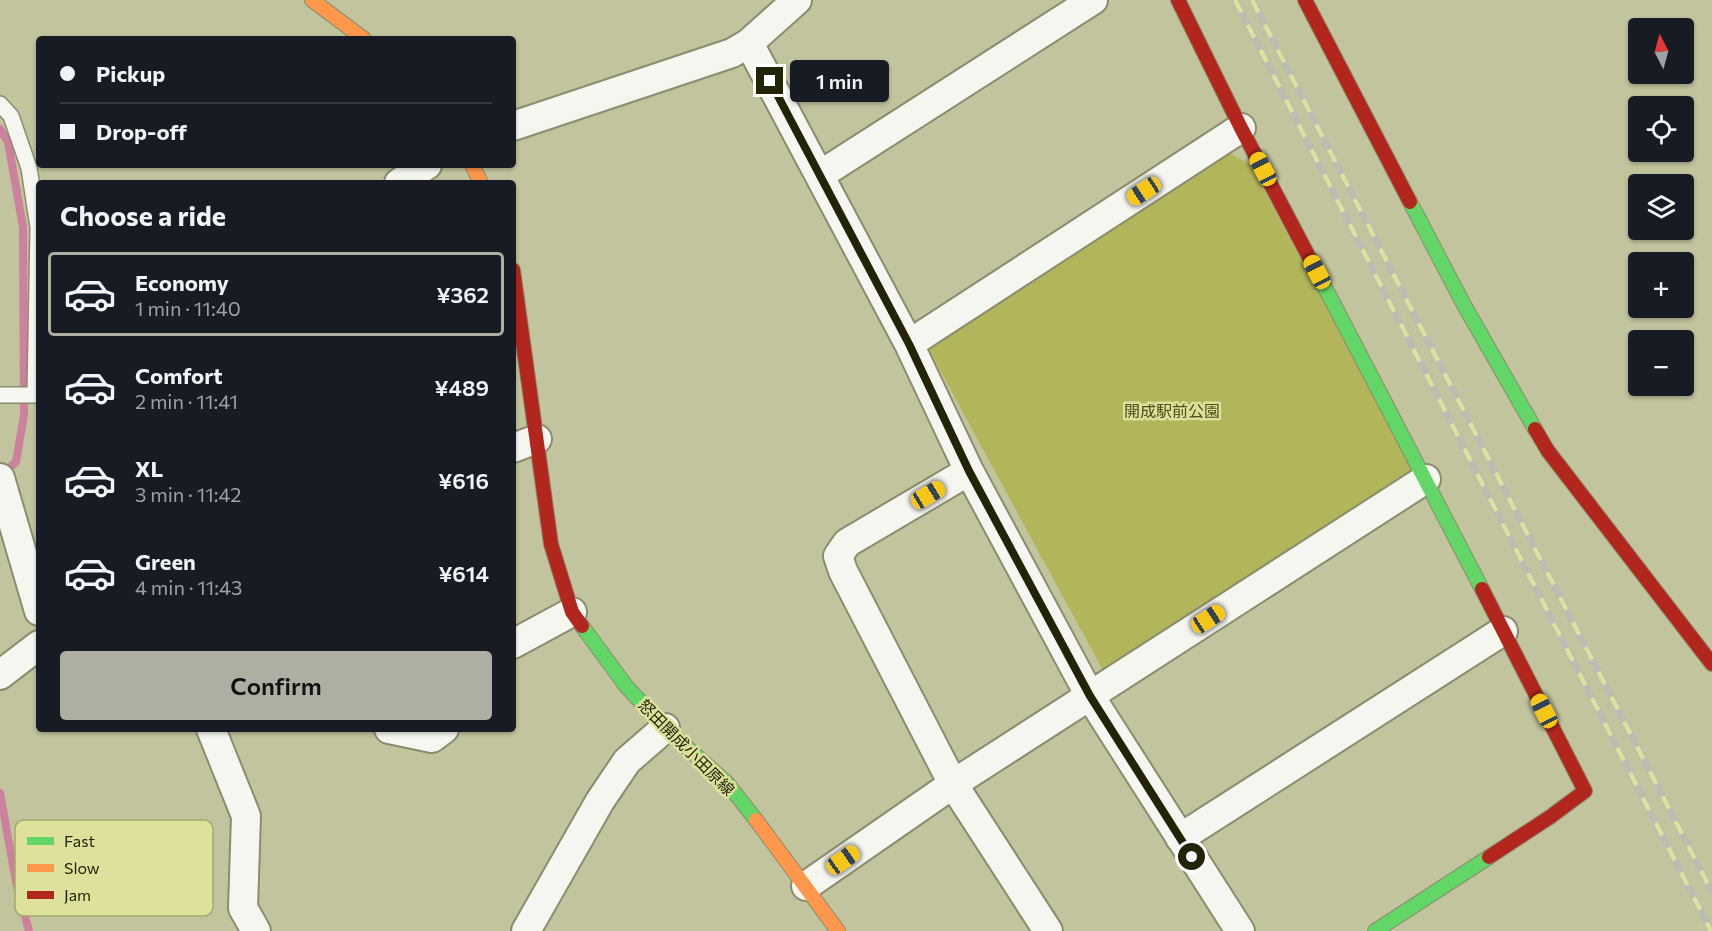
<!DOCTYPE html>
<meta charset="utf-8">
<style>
:root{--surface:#171b24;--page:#242831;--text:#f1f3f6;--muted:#9ea1a6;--line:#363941;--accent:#aeafa2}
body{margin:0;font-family:Commissioner,"Noto Sans JP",sans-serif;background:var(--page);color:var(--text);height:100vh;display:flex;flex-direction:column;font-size:22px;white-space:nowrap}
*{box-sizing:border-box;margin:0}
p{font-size:20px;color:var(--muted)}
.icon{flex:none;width:33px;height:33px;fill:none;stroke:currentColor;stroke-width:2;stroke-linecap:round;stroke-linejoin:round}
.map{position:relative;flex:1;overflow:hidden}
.panel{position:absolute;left:36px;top:180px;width:480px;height:552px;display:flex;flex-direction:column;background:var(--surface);border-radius:6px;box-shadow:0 2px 4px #0004}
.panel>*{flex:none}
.guide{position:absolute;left:36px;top:36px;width:480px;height:132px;border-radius:6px;box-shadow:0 2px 4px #0004;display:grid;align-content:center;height:132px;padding:0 24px;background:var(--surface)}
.needle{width:39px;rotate:354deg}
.fabs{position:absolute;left:1628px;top:18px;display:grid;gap:12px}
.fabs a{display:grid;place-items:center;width:66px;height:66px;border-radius:6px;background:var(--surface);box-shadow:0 2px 4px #0004;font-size:30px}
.end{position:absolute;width:27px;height:27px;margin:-14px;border:8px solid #232407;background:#fff;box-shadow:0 0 0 3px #fff}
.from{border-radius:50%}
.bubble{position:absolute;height:42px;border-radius:6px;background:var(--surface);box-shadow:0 2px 4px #0004;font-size:20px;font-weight:600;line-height:42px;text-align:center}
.car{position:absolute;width:18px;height:36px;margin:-18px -9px;border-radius:8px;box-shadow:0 0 4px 2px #0007;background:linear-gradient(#f5c518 24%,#345 0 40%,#f5c518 0 76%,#345 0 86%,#f5c518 0)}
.guide b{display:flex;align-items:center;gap:21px;height:57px;font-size:22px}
.guide b+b{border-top:2px solid var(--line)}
.guide i{width:15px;height:15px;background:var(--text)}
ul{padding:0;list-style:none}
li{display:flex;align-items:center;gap:18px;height:84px;margin:0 12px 9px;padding:0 12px;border:3px solid transparent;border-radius:6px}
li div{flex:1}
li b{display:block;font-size:22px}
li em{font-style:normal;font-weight:600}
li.on{border-color:var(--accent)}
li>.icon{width:54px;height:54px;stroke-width:1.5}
h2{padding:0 24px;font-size:27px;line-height:72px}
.primary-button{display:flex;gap:12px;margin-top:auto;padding:12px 24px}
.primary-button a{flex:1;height:69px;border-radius:6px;background:var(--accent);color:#111;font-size:24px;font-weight:600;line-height:69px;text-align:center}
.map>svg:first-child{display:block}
.green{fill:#b3b55a}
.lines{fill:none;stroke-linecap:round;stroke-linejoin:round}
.stream{stroke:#cc819c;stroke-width:8}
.lane-casing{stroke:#8b8c6e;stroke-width:18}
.street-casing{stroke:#8b8c6e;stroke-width:32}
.fast-casing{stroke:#8b8c6e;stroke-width:16}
.slow-casing{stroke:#8b8c6e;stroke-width:16}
.jam-casing{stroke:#8b8c6e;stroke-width:16}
.lane{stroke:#f6f6f0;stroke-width:15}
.street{stroke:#f6f6f0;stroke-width:28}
.fast{stroke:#63d668;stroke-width:14}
.slow{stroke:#ff974d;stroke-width:14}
.jam{stroke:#b3261e;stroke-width:14}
.rail-casing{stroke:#bcbcb2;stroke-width:7}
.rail{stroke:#dee19b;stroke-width:4.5;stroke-dasharray:14;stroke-linecap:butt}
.route{stroke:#232407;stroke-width:8}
.labels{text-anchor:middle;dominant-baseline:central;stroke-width:5;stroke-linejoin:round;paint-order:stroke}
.park-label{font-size:16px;fill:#4c4d19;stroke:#dee19b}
.street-label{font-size:16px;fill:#232407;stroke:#dee19b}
.key{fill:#dee19b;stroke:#a6a86f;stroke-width:1.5}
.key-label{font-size:16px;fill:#232407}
</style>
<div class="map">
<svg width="1712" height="931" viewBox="0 0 1712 931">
<rect width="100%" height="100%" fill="#c2c49e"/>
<path class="green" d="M1227,152L1250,164L1415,472L1106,676L928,348Z"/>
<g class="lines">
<path class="stream" d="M0,129L8,142L23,227L24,415L16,462L2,474
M0,793L16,882L29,931"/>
<defs>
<path id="lane" d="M0,104L11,116L29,168L38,227L35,395
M0,395H39"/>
<path id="street" d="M749,43L909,344L969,471L1090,696L1240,931
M513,126L732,53L749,43L797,0
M820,175L1093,0
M399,183L427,165
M909,344L1241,128
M513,448L537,439
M969,471L847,543L838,556L843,571L953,784L1048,931
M0,478L39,611
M513,644L572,612
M0,675L39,645
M211,729L246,816L243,908L256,931
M389,729L432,738L444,729
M1180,838L1503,631
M806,886L953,784L1426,479
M526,931L600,801L627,761L665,728"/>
<path id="fast" d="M1410,202L1464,305L1535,429
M1319,276L1482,589
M582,626L626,686L665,728L727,783L756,820
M1375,931L1489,857"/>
<path id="slow" d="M312,0L364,39
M472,165L481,183
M756,820L838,931"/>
<path id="jam" d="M1178,0L1241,128L1319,276
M1305,0L1410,202
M513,270L551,544L572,612L582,626
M1535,429L1548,451L1712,664
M1482,589L1585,791L1550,817L1489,857"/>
</defs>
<use href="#lane" class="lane-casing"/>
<use href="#street" class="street-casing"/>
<use href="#fast" class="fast-casing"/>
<use href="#slow" class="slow-casing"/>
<use href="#jam" class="jam-casing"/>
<use href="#lane" class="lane"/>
<use href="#street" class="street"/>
<use href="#fast" class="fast"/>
<use href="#slow" class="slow"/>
<use href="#jam" class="jam"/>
<defs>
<path id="rail" d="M1235,0L1711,931
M1252,0L1712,892"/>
</defs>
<use href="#rail" class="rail-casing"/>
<use href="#rail" class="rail"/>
</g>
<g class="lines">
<path class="route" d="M770,81L909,344L969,471L1090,696L1192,857"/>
</g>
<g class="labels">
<g class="park-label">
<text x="1172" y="410">開成駅前公園</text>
</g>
<g class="street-label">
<text transform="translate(687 747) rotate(45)">怒田開成小田原線</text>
</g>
</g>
<rect x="15" y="820" width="198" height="96" rx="9" class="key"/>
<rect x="27" y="837" width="27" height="8" fill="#63d668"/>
<rect x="27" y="864" width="27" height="8" fill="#ff974d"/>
<rect x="27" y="891" width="27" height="8" fill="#b3261e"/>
<g class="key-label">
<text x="64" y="847">Fast</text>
<text x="64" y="874">Slow</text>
<text x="64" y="901">Jam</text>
</g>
</svg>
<div class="fabs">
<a><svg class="needle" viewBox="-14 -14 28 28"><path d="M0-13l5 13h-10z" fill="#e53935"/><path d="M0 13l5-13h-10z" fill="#9ea1a6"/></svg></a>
<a><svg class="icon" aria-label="locate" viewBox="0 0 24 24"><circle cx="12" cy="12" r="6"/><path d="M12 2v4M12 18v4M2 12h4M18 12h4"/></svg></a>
<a><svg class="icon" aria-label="layers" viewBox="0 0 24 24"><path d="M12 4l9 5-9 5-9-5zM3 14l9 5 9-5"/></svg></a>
<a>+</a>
<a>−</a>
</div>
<i class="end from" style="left:1192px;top:857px"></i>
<i class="end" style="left:770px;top:81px"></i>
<div class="bubble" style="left:790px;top:60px;width:99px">1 min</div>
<i class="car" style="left:1263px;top:169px;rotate:332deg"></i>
<i class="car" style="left:1144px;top:191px;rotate:237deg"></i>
<i class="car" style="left:1317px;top:272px;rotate:332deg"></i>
<i class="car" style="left:928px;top:495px;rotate:59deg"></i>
<i class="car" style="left:1208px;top:619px;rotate:57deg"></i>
<i class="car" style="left:1544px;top:711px;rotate:333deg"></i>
<i class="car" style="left:843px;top:860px;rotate:55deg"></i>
<div class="guide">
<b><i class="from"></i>Pickup</b>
<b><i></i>Drop-off</b>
</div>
<section class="panel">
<h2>Choose a ride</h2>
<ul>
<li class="on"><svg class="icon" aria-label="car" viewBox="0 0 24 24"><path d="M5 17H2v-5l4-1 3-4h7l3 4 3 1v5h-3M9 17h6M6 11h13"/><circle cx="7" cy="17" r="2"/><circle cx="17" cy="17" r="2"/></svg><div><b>Economy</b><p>1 min · 11:40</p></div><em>¥362</em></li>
<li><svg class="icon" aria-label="car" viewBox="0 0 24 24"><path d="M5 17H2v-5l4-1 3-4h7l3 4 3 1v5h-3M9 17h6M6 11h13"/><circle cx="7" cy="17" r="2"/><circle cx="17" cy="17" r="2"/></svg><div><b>Comfort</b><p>2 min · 11:41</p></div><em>¥489</em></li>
<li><svg class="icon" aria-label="car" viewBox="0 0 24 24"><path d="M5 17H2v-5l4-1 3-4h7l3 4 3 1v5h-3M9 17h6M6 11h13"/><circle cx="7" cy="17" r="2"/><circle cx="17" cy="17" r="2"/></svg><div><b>XL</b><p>3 min · 11:42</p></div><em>¥616</em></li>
<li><svg class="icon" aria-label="car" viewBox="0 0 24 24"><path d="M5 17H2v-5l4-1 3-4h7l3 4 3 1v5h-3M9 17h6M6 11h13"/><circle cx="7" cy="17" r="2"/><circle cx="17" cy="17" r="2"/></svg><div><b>Green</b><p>4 min · 11:43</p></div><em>¥614</em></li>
</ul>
<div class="primary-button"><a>Confirm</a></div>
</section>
</div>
